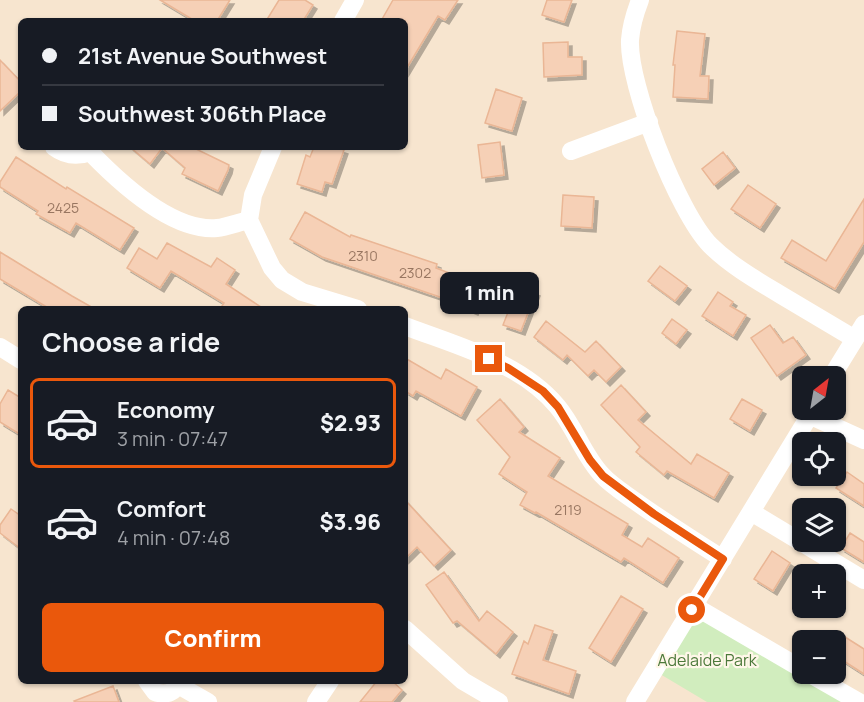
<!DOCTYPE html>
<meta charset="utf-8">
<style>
:root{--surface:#171b24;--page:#20242c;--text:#f1f3f6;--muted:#9ea1a6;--line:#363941;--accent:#ea580c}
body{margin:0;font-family:Manrope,sans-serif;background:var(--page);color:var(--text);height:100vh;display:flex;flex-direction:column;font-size:22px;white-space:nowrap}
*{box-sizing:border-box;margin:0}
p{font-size:20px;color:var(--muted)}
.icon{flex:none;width:33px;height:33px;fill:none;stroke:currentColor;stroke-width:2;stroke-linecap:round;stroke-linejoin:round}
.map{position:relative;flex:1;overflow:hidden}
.details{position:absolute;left:18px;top:306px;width:390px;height:378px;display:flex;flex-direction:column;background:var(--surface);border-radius:9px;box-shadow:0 2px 4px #0004}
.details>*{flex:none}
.hud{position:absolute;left:18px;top:18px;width:390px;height:132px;border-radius:9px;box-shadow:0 2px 4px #0004;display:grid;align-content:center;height:132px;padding:0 24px;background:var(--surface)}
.needle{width:39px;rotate:31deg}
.fabs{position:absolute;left:792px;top:366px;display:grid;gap:12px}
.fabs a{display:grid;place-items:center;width:54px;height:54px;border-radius:9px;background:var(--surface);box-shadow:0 2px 4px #0004;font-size:30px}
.end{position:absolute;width:27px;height:27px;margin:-14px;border:8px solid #ea580c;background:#fff;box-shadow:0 0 0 3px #fff}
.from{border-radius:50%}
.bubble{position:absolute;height:42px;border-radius:9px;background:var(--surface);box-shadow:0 2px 4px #0004;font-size:20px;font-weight:800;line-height:42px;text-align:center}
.hud b{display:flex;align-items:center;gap:21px;height:57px;font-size:22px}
.hud b+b{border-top:2px solid var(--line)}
.hud i{width:15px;height:15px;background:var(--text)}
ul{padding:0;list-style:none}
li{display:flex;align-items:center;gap:18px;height:90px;margin:0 12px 9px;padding:0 12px;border:3px solid transparent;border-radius:9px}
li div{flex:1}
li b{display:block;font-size:22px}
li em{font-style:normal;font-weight:800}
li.current{border-color:var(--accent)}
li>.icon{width:54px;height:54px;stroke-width:1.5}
h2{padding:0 24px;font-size:27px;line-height:72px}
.action{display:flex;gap:12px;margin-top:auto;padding:12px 24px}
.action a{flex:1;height:69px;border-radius:9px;background:var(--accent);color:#fff;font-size:24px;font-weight:800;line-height:69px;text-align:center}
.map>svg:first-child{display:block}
.residential{fill:#f7e5cf;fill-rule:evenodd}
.green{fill:#d1edbe}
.building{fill:#f6d0b6;stroke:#eab695;stroke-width:1.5;filter:url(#shadow)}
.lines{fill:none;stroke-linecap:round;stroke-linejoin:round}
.minor{stroke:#fff;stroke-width:18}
.route{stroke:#ea580c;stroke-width:8}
.labels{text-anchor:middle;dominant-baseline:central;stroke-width:4.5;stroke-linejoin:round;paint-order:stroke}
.number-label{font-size:14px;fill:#987661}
.park-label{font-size:16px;fill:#4c793a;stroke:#fff7e9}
</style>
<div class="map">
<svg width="864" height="702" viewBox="0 0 864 702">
<defs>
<filter id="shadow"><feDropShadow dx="4" dy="4" stdDeviation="0" flood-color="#0004"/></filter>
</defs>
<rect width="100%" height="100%" fill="#fef3e1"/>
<path class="residential" d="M0,0H864V702H0ZM21,21H405V147H21ZM21,309H405V681H21ZM802,376H836V410H802ZM802,442H836V476H802ZM802,508H836V542H802ZM802,574H836V608H802ZM802,640H836V674H802Z"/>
<path class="green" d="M692,610L845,702H707L655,671Z"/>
<path class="building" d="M160,0H230L217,21H195Z
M279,0H305L313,5L303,21H266Z
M393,0H458L445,20L438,16L405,71V21H381Z
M547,0H572L564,22L542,15Z
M677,31L705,34L700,76H709L708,99L673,97L675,65H673Z
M568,42V57H582V75L544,77L543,43Z
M0,60L21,82V91L0,111Z
M496,89L522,98L512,131L485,123Z
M500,142L504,175L482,178L478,145Z
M130,147H192L229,165L228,170L218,191L182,174L185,168L162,148L150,164Z
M314,147H335L344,150L332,184L325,182L322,192L297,184L306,155L310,157Z
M723,152L735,168L714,185L702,169Z
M16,157L66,189L67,187L134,228L120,250L76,223L70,233L36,214L38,211L0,187V182Z
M748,185L776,204L760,228L731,209Z
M563,195L594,197L592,228L561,226Z
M864,199V242L835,289L781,258L792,240L826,261Z
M305,212L350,237L351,235L437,264L436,268L483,286L474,311L437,296L322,257L290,239Z
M167,243L211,267L217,258L235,270L226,284L264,309H220L224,303L171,271L160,288L127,268L139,248L157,259Z
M0,252L72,296L95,309H50L0,279Z
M660,266L687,286L675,301L648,281Z
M503,279L536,292L521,331L503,325L510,307L494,301Z
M718,292L733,302L730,306L746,315L733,336L702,316Z
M672,319L687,330L676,344L662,333Z
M546,321L585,352L596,341L621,367L606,382L594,370L588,376L567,355L563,360L534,337Z
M770,325L783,343L793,337L806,355L777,376L751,338Z
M405,358L441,379L446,369L477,387L461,416L416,391L413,396L405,391Z
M621,385L646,412L638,420L691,464L697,454L729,473L714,498L667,471L664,475L636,452L640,447L601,405Z
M8,390L21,398V435L0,422V404Z
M500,399L524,427L519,432L560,458L548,476L628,524L622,535L642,547L648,538L679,558L663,583L624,558L621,562L536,512L535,513L520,505L527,492L499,474L510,457L477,420Z
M742,399L762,410L750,431L730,419Z
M847,472L864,484V506L836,488Z
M405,500L451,550L434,566L417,547L405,559Z
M11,509L21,516V549L0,533V525Z
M850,533L864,542V562L841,548Z
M772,551L790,563L773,591L754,579Z
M444,572L479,621L487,611L513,632L496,654L457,621L453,623L426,585Z
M621,596L643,609L611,662L589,648Z
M535,625L553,631L543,660L576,671L569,694L512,674L524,641L528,644Z
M845,637L864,649V674L836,656V653Z
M377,681H392L402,690L392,702H360Z
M113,686L119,702H75L74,701Z"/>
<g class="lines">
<path class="minor" d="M640,0C635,13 631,26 630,40C628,85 678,212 710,245C730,265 756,280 781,295C805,309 830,324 855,339
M343,21L355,0
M54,147C66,156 77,157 90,152L93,147
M571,151L649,122
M90,152C119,182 172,232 217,228C227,227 239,222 249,220L272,268L282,280L302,292L358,309
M249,220L253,195L273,147
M405,326C457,346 520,362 557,406C575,427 583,455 602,475C611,485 624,493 635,501C663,521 693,540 723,559
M0,347L21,360
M832,376L864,324
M809,415L864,440
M751,512L864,580
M694,606L802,669
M405,629L463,681L499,702
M810,674L859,702
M147,681L155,692C166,696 176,692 180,681
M178,685L208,702
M316,702L330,681
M635,702L813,410"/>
</g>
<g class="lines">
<path class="route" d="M489,359L508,368L543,391L558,407L590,460L603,476L654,514L723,559L692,610"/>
</g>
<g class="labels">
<g class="number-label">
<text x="63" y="207">2425</text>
<text x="363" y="255">2310</text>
<text x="415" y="272">2302</text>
<text x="568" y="509">2119</text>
</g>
<g class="park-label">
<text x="707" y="660">Adelaide Park</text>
</g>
</g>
</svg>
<div class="fabs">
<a><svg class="needle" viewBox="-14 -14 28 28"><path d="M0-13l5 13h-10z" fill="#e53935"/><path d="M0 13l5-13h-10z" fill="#9ea1a6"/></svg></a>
<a><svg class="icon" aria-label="locate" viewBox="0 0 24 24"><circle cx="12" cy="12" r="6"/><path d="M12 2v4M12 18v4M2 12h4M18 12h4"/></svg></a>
<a><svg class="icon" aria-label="layers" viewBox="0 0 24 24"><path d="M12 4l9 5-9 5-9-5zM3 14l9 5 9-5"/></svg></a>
<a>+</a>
<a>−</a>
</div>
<i class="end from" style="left:692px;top:610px"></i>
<i class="end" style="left:489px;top:359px"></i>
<div class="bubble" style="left:440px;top:272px;width:99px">1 min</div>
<div class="hud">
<b><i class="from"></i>21st Avenue Southwest</b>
<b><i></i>Southwest 306th Place</b>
</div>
<section class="details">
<h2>Choose a ride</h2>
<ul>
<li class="current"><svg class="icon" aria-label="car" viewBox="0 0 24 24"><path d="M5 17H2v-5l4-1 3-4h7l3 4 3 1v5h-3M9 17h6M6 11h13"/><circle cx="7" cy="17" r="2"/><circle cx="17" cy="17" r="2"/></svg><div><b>Economy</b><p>3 min · 07:47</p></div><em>$2.93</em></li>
<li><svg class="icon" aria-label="car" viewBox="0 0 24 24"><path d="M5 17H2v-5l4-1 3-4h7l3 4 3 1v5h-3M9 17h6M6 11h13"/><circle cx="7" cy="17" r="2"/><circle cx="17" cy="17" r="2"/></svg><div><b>Comfort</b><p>4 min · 07:48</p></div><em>$3.96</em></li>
</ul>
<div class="action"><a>Confirm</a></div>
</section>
</div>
